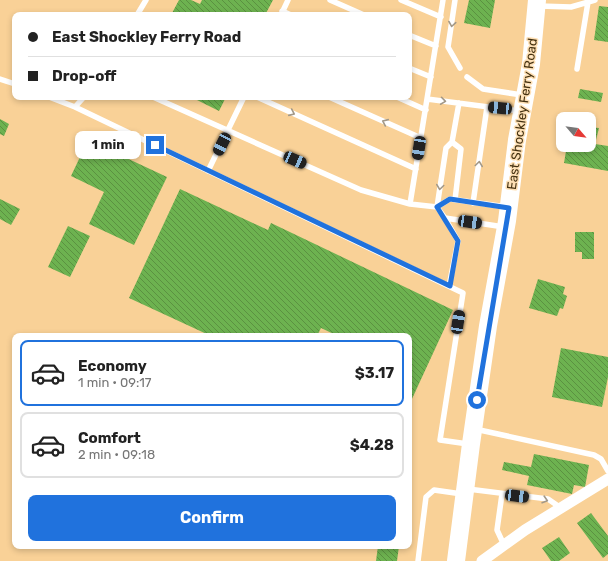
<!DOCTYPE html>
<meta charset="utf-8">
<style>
:root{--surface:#fff;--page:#f6f6f6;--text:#222;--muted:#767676;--line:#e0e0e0;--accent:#2072dd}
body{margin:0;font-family:Rubik,sans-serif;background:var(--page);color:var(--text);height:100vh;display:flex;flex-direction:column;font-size:15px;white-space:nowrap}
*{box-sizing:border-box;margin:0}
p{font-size:13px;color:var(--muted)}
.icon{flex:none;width:22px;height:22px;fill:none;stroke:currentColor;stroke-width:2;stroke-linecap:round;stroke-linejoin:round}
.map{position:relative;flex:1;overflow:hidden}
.sheet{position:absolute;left:12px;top:333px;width:400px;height:216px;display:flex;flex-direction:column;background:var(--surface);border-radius:8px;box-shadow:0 2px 6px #0003}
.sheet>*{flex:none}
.banner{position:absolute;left:12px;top:12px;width:400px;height:88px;border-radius:8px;box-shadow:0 2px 6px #0003;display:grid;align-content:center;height:88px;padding:0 16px;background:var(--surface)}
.needle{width:26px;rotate:118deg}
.tools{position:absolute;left:556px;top:112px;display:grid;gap:8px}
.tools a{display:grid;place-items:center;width:40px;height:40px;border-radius:8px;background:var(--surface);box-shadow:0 2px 6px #0003;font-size:20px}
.end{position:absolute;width:18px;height:18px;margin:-9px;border:5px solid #2072dd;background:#fff;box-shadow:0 0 0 2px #fff}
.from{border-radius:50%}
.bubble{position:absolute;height:28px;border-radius:8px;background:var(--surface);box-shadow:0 2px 6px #0003;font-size:13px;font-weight:700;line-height:28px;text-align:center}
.car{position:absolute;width:12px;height:24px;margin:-12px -6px;border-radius:5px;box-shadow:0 0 3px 1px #0007;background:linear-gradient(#222 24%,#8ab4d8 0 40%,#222 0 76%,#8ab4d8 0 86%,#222 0)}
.banner b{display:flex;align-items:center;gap:14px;height:38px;font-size:15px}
.banner b+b{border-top:1px solid var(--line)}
.banner i{width:10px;height:10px;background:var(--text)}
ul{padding:7px 0 0;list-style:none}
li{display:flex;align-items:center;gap:12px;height:66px;margin:0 8px 6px;padding:0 8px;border:2px solid var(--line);border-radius:8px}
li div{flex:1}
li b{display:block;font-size:15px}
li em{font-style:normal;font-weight:700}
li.active{border-color:var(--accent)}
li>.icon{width:36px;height:36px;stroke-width:1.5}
.primary-button{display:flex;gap:8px;margin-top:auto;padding:8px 16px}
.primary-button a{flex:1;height:46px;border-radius:8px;background:var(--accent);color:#fff;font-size:16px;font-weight:700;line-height:46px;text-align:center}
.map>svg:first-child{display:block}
.building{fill:url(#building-back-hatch)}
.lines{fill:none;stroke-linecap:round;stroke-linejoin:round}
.service{stroke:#fff;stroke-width:5.5}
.minor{stroke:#fff;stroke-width:11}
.trunk{stroke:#fff;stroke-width:18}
.oneway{stroke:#a29888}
.route{stroke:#2072dd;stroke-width:5}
.labels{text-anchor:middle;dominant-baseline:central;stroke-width:3;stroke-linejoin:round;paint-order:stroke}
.street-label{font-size:13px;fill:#443111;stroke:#fee0b5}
</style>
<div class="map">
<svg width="608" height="561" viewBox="0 0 608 561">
<defs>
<pattern id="building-back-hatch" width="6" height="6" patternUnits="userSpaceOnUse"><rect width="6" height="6" fill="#6db250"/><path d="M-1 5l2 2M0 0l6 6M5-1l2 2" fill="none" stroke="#5b9141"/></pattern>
</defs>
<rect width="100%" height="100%" fill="#f9d197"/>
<path class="building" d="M179,0H191L200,4L202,0H273L265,15H171Z
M469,0H495L490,28L464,23Z
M599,6L608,7V42L594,40Z
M580,89L603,93L601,102L578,98Z
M191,97H226L219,111Z
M0,119L9,124L4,136L0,134Z
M589,127L599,128L595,144L608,146V171L564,163L567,145H589Z
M88,140L167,177L134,245L89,224L104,192L71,176Z
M180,189L268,230L271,223L453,310L411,401L409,400V336H338L321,328L317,336H211L129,298Z
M0,199L20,209L11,225L0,219Z
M68,226L90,236L70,277L48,267Z
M575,232H594V259H582V252H575Z
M538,279L565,287L563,294L567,296L563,309L560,308L557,316L529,308Z
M561,348L608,357V377L602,407L552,397Z
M534,454L589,465L585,487L574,485L572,494L527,485L529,476L502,470L504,462L531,467Z
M591,513L608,536V554L603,558L577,523Z
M559,537L570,553L559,561H551L542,548Z
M378,546H399L397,561H376Z"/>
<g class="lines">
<path class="service" d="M330,0L364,15
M401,0L441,17
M443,0L410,204L437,207L450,199L507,207
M455,0L448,47L460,68
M539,6L571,7L595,0
M282,11L291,15
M137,15L146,0
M281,15L288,0
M409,35L436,46
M409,68L431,77
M577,69L588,2
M467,77L483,89L522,95
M0,79L15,84
M49,97L75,107L463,293L440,440L468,444
M153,97L361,190L410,204
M257,97L416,169
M329,97L421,138
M397,97L426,110
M427,99L520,111
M459,103L452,142L446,148L437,207L445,218L504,227
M75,107L84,97
M452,142L461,149L455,200
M208,171L244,97
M473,203L487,107
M445,218L458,241L449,286
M475,429L594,455L601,459L608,471
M468,489L548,499L561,508
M502,494L497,530L504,545
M418,561L426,497L434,490L462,494"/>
<path class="minor" d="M482,561L525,530L608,479"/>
<path class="trunk" d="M456,561L471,444L488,326L507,221L517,140L531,64L537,0"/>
</g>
<defs><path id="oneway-chevron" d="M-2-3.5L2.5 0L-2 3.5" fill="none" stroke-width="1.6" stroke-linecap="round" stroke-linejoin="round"/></defs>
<g class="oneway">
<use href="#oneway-chevron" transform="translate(452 24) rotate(99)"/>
<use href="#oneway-chevron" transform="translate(443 101) rotate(8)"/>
<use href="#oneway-chevron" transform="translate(292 113) rotate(24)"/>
<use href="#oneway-chevron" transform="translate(385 122) rotate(-156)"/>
<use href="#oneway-chevron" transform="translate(479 164) rotate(-82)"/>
<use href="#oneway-chevron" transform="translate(440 187) rotate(98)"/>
<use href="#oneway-chevron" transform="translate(545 500) rotate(17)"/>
</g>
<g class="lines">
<path class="route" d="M155,145L450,286L458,241L437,207L450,199L509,208L477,400"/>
</g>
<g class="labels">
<g class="street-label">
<text transform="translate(522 114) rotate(-82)">East Shockley Ferry Road</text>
</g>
</g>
</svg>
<div class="tools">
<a><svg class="needle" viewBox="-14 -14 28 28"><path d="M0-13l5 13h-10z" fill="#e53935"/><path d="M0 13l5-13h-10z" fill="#767676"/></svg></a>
</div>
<i class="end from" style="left:477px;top:400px"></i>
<i class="end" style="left:155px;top:145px"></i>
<div class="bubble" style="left:75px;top:131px;width:66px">1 min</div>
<i class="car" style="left:500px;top:108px;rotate:275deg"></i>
<i class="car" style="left:222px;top:144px;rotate:207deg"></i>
<i class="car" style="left:419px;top:148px;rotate:189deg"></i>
<i class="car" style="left:295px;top:160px;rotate:114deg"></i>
<i class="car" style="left:470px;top:222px;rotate:98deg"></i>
<i class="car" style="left:458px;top:322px;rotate:9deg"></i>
<i class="car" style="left:517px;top:496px;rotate:97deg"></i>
<div class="banner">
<b><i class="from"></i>East Shockley Ferry Road</b>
<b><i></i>Drop-off</b>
</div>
<section class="sheet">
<ul>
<li class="active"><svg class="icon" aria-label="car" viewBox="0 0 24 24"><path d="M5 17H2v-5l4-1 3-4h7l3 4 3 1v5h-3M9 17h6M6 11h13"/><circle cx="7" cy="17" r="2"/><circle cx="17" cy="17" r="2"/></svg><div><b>Economy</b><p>1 min · 09:17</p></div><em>$3.17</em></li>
<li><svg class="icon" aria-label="car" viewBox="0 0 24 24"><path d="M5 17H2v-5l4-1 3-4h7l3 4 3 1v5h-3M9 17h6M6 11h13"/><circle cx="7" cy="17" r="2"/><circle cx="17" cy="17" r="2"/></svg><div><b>Comfort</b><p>2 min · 09:18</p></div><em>$4.28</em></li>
</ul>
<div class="primary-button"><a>Confirm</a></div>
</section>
</div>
